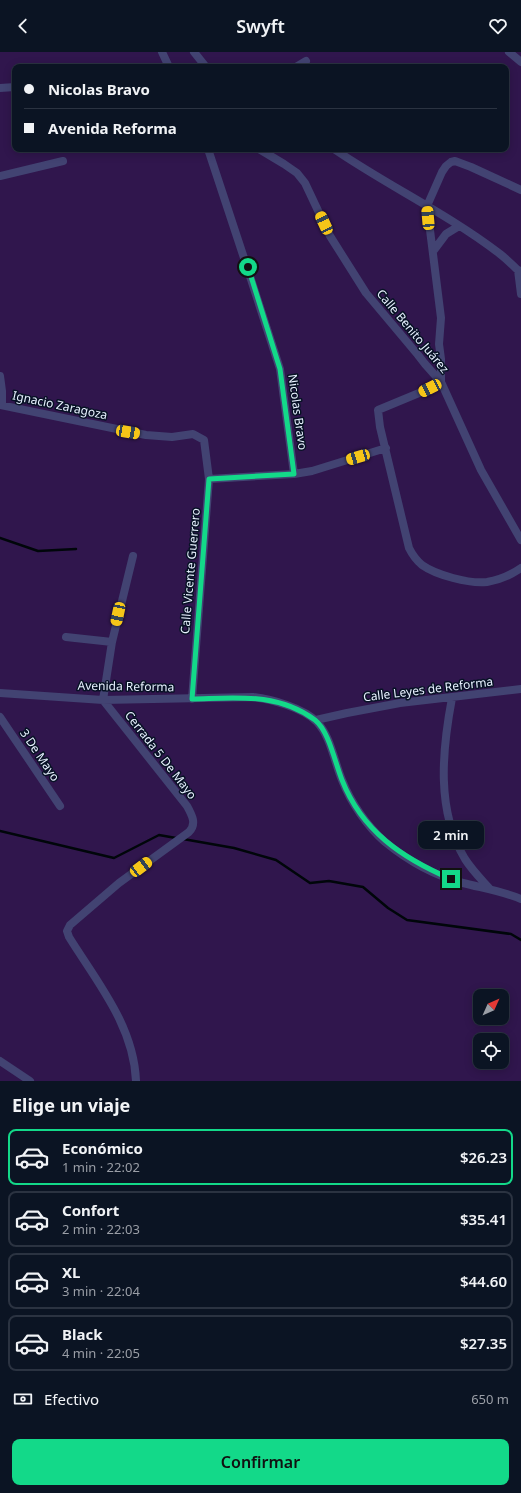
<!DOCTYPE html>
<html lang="es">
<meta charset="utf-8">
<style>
:root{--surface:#0b1423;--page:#192130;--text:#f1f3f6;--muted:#9a9ea6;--line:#2b3341;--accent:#13d989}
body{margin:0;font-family:"Noto Sans",sans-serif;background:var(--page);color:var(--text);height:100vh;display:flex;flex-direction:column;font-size:15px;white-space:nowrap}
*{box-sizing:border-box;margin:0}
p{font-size:13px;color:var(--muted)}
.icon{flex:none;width:22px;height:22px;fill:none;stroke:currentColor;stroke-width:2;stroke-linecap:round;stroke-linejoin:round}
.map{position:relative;height:1029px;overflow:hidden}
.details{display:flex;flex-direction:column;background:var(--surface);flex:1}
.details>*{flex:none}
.banner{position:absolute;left:12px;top:12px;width:497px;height:88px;border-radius:8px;box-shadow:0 2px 10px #0003,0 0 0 1px var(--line);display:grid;align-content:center;height:88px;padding:0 12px;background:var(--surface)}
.needle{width:26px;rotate:45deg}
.fabs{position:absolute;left:473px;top:937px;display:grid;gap:8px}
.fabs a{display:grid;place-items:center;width:36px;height:36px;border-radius:8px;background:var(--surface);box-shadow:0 2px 10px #0003,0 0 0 1px var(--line);font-size:20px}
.end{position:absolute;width:18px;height:18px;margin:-9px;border:5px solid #13d989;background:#111;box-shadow:0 0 0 2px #111}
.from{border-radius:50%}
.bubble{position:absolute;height:28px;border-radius:8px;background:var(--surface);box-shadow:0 2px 10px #0003,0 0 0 1px var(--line);font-size:13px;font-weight:600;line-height:28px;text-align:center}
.car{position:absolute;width:12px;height:24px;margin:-12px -6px;border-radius:5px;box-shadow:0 0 3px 1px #0007;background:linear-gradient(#f5c518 24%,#345 0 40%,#f5c518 0 76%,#345 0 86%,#f5c518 0)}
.banner b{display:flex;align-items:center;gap:14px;height:38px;font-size:15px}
.banner b+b{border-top:1px solid var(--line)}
.banner i{width:10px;height:10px;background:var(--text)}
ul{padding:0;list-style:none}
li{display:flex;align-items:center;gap:12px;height:56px;margin:0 8px 6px;padding:0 4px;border:2px solid var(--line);border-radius:8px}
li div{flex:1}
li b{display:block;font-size:15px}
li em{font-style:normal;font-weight:600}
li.active{border-color:var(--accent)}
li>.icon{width:36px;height:36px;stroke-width:1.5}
h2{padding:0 12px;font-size:18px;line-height:48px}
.pay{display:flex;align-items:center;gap:10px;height:44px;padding:0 12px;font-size:15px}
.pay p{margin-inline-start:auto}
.action{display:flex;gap:8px;margin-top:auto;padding:8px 12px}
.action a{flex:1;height:46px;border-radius:8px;background:var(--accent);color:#111;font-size:16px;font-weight:600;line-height:46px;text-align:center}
header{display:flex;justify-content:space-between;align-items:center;height:52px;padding:0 12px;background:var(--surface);font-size:18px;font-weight:600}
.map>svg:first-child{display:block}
.green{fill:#30164d;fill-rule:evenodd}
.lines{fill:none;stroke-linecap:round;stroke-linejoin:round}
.stream{stroke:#00060a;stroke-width:2.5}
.street{stroke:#424372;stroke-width:8}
.route{stroke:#13d989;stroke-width:5}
.labels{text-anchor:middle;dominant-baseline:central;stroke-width:3;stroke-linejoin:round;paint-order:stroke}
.street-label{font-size:12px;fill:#e8f1ff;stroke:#071225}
</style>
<header><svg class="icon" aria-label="back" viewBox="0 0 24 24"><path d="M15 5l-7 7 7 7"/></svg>Swyft<svg class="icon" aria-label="heart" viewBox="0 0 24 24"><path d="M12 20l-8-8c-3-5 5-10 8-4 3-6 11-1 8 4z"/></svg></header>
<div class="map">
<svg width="521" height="1029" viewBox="0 0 521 1029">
<rect width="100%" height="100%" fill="#0f1b2f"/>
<path class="green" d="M0,0H521V1029H0ZM15,15H506V97H15ZM480,944H502V966H480ZM480,988H502V1010H480Z"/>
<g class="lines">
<path class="stream" d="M0,486L38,499L76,497
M0,779L114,806L159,783L176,786
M183,787L234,796L276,808L310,831L329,829L363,835L388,856L407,868L511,882L521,888"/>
<path class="street" d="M162,0L169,15
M194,0L206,15
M509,0L521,10
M296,15L306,9
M0,36L15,35
M208,97L247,215L280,317L294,422
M259,97L284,112L297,121L305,131L330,184L366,241L418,303L425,312L441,330L481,418L521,488
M334,97C388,134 448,162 500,202C508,208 514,215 521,221
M0,124L63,109
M434,198L446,182L459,174
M518,218L521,242
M0,324L2,339V353
M441,330L419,341L378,358L380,375L409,496C412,502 416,508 422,513C436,523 469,532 487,530C499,528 511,523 521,516
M441,330V307L439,292L441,266L427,154L442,120L446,114L451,110L455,109L471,115L521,138
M0,353L146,383L172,385L193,382L204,388L209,427L192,647
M209,427L294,422L312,419L386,396
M133,504L112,590L103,648L187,754C192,763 197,772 189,780L119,831L70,873L67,879L69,885C97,930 134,974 136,1029
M66,585L112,590
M0,641L103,648L253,645C271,647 304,656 317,670C331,685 334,709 342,728C351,751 367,774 385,790C407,808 435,824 463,831C482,836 502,839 521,847
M452,646C442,699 436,759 465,807C472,818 481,827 489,836
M0,665L60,754
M316,668L347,661L400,651L521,637
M0,1009L30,1029"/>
</g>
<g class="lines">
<path class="route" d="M248,215L280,317L294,422L209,427L192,647C235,646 277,640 315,668C329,679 335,711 342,728C362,779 402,806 451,827"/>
</g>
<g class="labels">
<g class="street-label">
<text transform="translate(413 279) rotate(50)">Calle Benito Juárez</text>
<text transform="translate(60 353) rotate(12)">Ignacio Zaragoza</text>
<text transform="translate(298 360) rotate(82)">Nicolas Bravo</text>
<text transform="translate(190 519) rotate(-85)">Calle Vicente Guerrero</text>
<text transform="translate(126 634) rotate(1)">Avenida Reforma</text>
<text transform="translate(428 637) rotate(-7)">Calle Leyes de Reforma</text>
<text transform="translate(40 703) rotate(56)">3 De Mayo</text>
<text transform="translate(161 703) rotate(52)">Cerrada 5 De Mayo</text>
</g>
</g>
</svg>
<div class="fabs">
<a><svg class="needle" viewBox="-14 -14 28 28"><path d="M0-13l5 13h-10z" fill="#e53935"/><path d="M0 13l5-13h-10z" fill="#9a9ea6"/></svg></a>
<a><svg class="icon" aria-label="locate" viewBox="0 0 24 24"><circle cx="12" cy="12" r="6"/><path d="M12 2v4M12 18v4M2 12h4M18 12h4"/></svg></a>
</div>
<i class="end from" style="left:248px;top:215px"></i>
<i class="end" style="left:451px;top:827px"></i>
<div class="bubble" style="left:418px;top:769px;width:66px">2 min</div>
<i class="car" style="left:428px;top:166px;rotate:355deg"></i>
<i class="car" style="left:324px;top:171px;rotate:335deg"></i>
<i class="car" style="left:430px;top:336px;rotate:243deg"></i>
<i class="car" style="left:128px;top:380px;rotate:100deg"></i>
<i class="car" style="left:358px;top:405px;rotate:254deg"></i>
<i class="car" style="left:118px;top:562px;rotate:192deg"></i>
<i class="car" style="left:141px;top:815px;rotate:53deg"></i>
<div class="banner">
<b><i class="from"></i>Nicolas Bravo</b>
<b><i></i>Avenida Reforma</b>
</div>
</div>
<section class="details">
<h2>Elige un viaje</h2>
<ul>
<li class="active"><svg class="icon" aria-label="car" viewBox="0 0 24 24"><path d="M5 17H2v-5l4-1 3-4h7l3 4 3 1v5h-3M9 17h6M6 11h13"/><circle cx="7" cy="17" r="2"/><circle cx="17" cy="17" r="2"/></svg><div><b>Económico</b><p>1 min · 22:02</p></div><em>$26.23</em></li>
<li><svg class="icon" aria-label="car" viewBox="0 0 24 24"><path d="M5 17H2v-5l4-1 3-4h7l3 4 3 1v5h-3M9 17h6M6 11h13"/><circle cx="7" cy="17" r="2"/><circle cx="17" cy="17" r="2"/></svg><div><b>Confort</b><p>2 min · 22:03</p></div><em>$35.41</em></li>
<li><svg class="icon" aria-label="car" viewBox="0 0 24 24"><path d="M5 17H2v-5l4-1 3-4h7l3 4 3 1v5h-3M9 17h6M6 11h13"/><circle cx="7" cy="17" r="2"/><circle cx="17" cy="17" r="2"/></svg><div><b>XL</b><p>3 min · 22:04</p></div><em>$44.60</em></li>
<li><svg class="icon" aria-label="car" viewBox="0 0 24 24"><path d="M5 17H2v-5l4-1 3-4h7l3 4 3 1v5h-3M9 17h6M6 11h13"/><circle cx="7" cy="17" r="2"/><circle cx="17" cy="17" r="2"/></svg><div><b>Black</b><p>4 min · 22:05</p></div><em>$27.35</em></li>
</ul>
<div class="pay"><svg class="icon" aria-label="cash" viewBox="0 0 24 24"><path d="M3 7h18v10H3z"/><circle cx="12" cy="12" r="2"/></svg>Efectivo<p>650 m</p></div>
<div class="action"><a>Confirmar</a></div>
</section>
